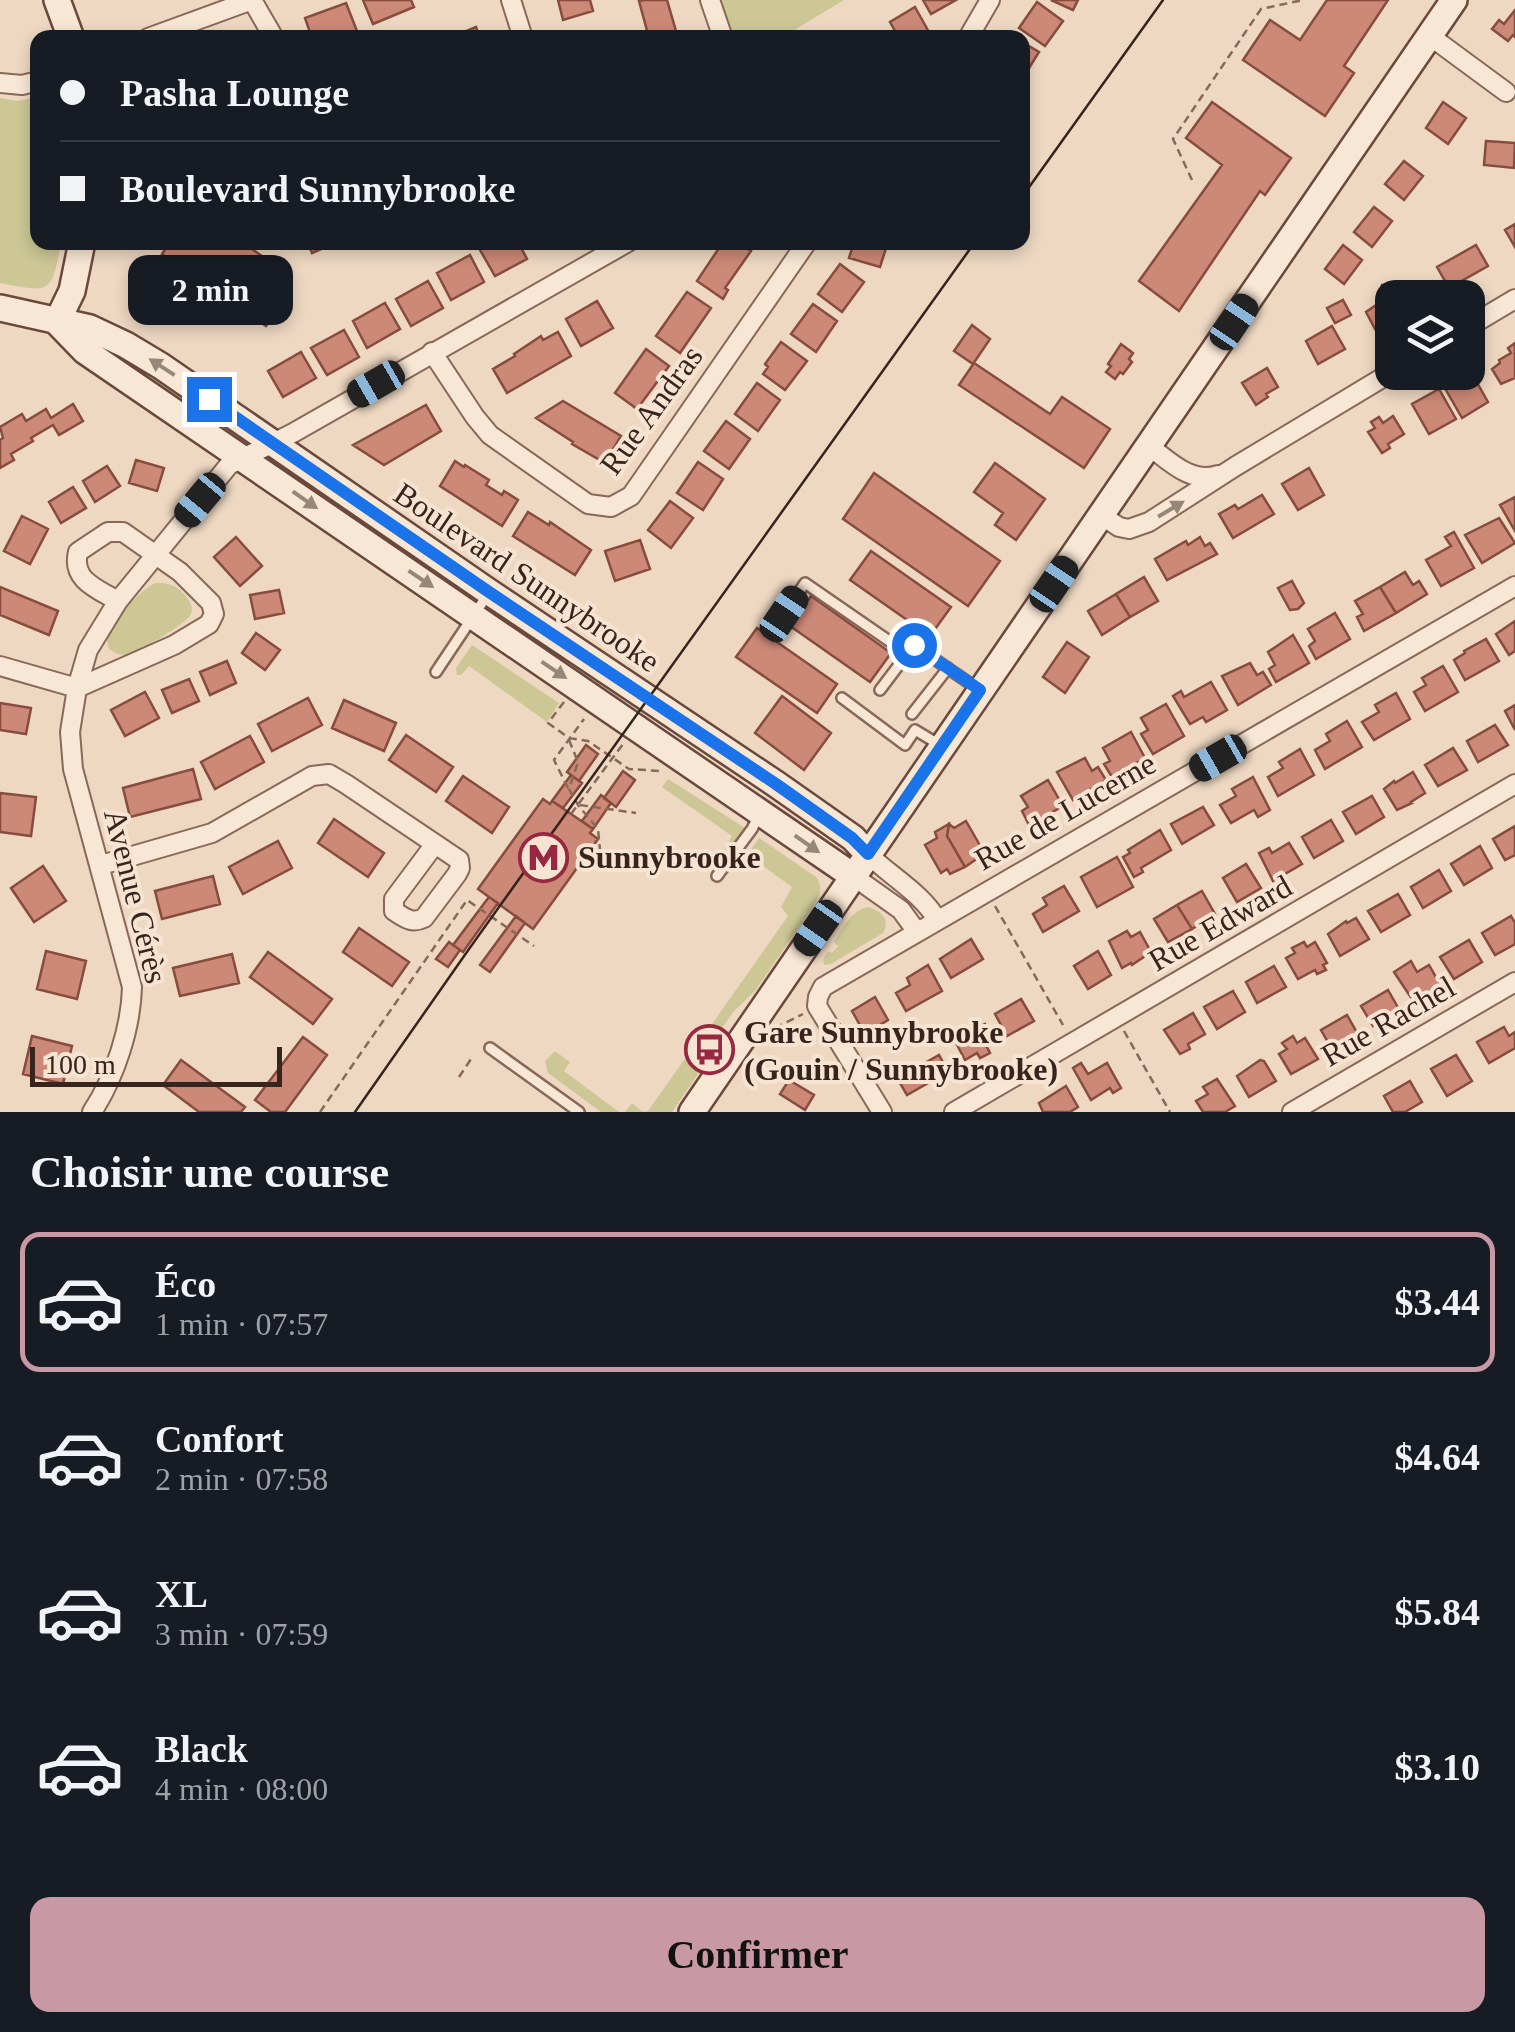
<!DOCTYPE html>
<html lang="fr">
<meta charset="utf-8">
<style>
:root{--surface:#171b24;--page:#242831;--text:#f1f3f6;--muted:#9ea1a6;--line:#363941;--accent:#c898a4}
body{margin:0;font-family:"Times New Roman",serif;background:var(--page);color:var(--text);height:100vh;display:flex;flex-direction:column;font-size:38px;white-space:nowrap}
*{box-sizing:border-box;margin:0}
p{font-size:32px;color:var(--muted)}
.icon{flex:none;width:55px;height:55px;fill:none;stroke:currentColor;stroke-width:2;stroke-linecap:round;stroke-linejoin:round}
.map{position:relative;height:1112px;overflow:hidden}
.drawer{display:flex;flex-direction:column;background:var(--surface);flex:1}
.drawer>*{flex:none}
.banner{position:absolute;left:30px;top:30px;width:1000px;height:220px;border-radius:20px;box-shadow:0 5px 15px #0003;display:grid;align-content:center;height:220px;padding:0 30px;background:var(--surface)}
.buttons{position:absolute;left:1375px;top:280px;display:grid;gap:20px}
.buttons a{display:grid;place-items:center;width:110px;height:110px;border-radius:20px;background:var(--surface);box-shadow:0 5px 15px #0003;font-size:50px}
.scale{position:absolute;left:30px;bottom:25px;width:252px;box-sizing:border-box;padding-left:10px;border:5px solid #37241d;border-top:0;font-size:28px;line-height:35px;white-space:nowrap;color:#37241d;-webkit-text-stroke:8px #f6e3d1;paint-order:stroke}
.end{position:absolute;width:45px;height:45px;margin:-22px;border:12px solid #1a73e8;background:#fff;box-shadow:0 0 0 5px #fff}
.from{border-radius:50%}
.bubble{position:absolute;height:70px;border-radius:20px;background:var(--surface);box-shadow:0 5px 15px #0003;font-size:32px;font-weight:600;line-height:70px;text-align:center}
.car{position:absolute;width:30px;height:60px;margin:-30px -15px;border-radius:12px;box-shadow:0 0 8px 2px #0007;background:linear-gradient(#222 24%,#8ab4d8 0 40%,#222 0 76%,#8ab4d8 0 86%,#222 0)}
.banner b{display:flex;align-items:center;gap:35px;height:95px;font-size:38px}
.banner b+b{border-top:2px solid var(--line)}
.banner i{width:25px;height:25px;background:var(--text)}
ul{padding:0;list-style:none}
li{display:flex;align-items:center;gap:30px;height:140px;margin:0 20px 15px;padding:0 10px;border:5px solid transparent;border-radius:20px}
li div{flex:1}
li b{display:block;font-size:38px}
li em{font-style:normal;font-weight:600}
li.on{border-color:var(--accent)}
li>.icon{width:90px;height:90px;stroke-width:1.5}
h2{padding:0 30px;font-size:45px;line-height:120px}
.cta{display:flex;gap:20px;margin-top:auto;padding:20px 30px}
.cta a{flex:1;height:115px;border-radius:20px;background:var(--accent);color:#111;font-size:40px;font-weight:600;line-height:115px;text-align:center}
.map>svg:first-child{display:block}
.green{fill:#ccc795}
.building{fill:#cd8977;stroke:#874c3e;stroke-width:2.5}
.lines{fill:none;stroke-linecap:round;stroke-linejoin:round}
.lane-casing{stroke:#886859;stroke-width:14}
.street-casing{stroke:#886859;stroke-width:22}
.secondary-casing{stroke:#6a493c;stroke-width:30}
.path{stroke:#886859;stroke-width:2.5;stroke-dasharray:8 5;stroke-linecap:butt}
.lane{stroke:#f9e7d5;stroke-width:9}
.street{stroke:#f9e7d5;stroke-width:18}
.secondary{stroke:#f9e7d5;stroke-width:25}
.tram{stroke:#37241d;stroke-width:2.5}
.oneway{fill:#988679}
.route{stroke:#1a73e8;stroke-width:12}
.labels{text-anchor:middle;dominant-baseline:central;stroke-width:8;stroke-linejoin:round;paint-order:stroke}
.street-label{font-size:32px;fill:#37241d;stroke:#f6e3d1}
.poi-label{font-size:32px;font-weight:bold;fill:#37241d;stroke:#f6e3d1;text-anchor:start}
</style>
<div class="map">
<svg width="1515" height="1112" viewBox="0 0 1515 1112">
<rect width="100%" height="100%" fill="#eed8c2"/>
<path class="green" d="M710,0H844L781,38L723,37Z
M37,97L38,242L61,243C51,294 52,293 0,283V98L18,101Z
M91,339L135,361L225,422V427L220,430L108,354Z
M155,583C167,583 175,584 183,593C189,600 194,606 191,614C187,624 134,655 124,655C117,655 114,652 109,649C107,641 106,639 109,632C113,619 142,589 155,583Z
M472,645L559,703L547,722L469,666L461,675H457L456,668Z
M668,779L745,828L726,854L723,851L732,836L662,787Z
M759,838L816,877C825,888 818,897 812,908L755,991L733,1012L707,1050L698,1044L788,916L781,907L792,887L752,858L745,867L740,866Z
M868,907C881,911 891,919 883,933L831,964L824,965L823,959L828,951L832,953L838,946L834,942C843,928 851,910 868,907Z
M555,1051L570,1062L564,1071L619,1112H601L548,1073L545,1061Z
M689,1053L700,1059L702,1064L698,1074L672,1112H625L632,1103L643,1112L648,1111Z"/>
<path class="building" d="M363,0H411L414,7L373,24Z
M558,0H590L593,11L563,20Z
M644,0H667L678,38H649L639,1Z
M923,0H956L931,14Z
M1051,0H1078L1073,10Z
M1327,0H1388L1344,66L1354,73L1325,116L1243,60L1270,20L1300,40Z
M1037,2L1063,21L1045,46L1019,28Z
M346,3L357,31L340,38H312L305,18Z
M915,7L930,34L924,38H899L890,22Z
M1515,10V37L1513,35L1508,41L1492,29L1499,20L1504,24Z
M476,27L480,38H450Z
M1022,42L1039,52L1023,78H1022Z
M1212,102L1291,158L1265,195L1260,191L1179,311L1139,281L1222,165L1186,138Z
M1443,102L1466,118L1448,144L1426,128Z
M1486,141L1515,143L1514,168L1484,165Z
M1404,161L1423,176L1404,200L1385,184Z
M1374,207L1392,221L1372,247L1354,232Z
M1515,224V247L1505,230Z
M170,242H242L279,268L269,283L287,295L266,326L162,254Z
M308,242H337L312,253Z
M493,242H518L527,259L495,276L480,250Z
M723,242H738L751,251L725,288L728,290L723,299L697,281Z
M854,242H888L880,267L849,258Z
M1343,245L1362,260L1344,284L1325,269Z
M1476,245L1488,266L1449,288L1437,267Z
M470,255L484,282L451,300L437,273Z
M840,264L864,282L842,312L818,294Z
M428,281L443,308L411,326L396,299Z
M1382,285L1390,287L1393,295L1407,286L1414,298H1392V323L1384,328L1381,324L1375,329L1366,312L1385,299L1380,293Z
M687,292L711,308L680,353L656,336Z
M1343,300L1351,315L1335,323L1327,308Z
M597,301L613,328L581,346L566,319Z
M385,303L400,329L367,348L353,321Z
M813,304L837,321L816,352L791,334Z
M972,325L990,339L973,364L954,351Z
M1332,326L1345,349L1318,364L1306,341Z
M344,330L359,357L327,375L311,348Z
M558,332L571,356L507,393L493,369L515,356L514,354L541,336L543,340Z
M781,342L807,361L785,390L763,374L768,367L765,364Z
M1515,343V378L1501,384L1492,369L1500,363L1499,360L1511,353L1508,348Z
M1121,344L1133,353L1129,359L1132,362L1123,374L1120,372L1115,379L1106,372L1111,366L1108,364Z
M646,349L669,366L637,409L615,393Z
M301,352L316,378L283,397L268,371Z
M974,363L1050,414L1062,397L1110,429L1084,468L959,385Z
M1267,368L1278,387L1266,394L1268,397L1256,405L1242,383Z
M1459,372L1464,377L1471,372L1488,402L1462,418L1442,383Z
M757,383L780,400L758,431L735,414Z
M1439,389L1456,419L1429,434L1412,404Z
M563,401L621,436L605,463L572,444L573,442L536,418Z
M73,404L83,421L59,435L53,425L31,438L33,441L11,454L14,460L0,468V440L3,438L0,427L22,414L26,421L46,409L51,418Z
M426,405L441,431L384,465L353,445Z
M1393,416L1404,434L1388,444L1390,448L1382,453L1368,432L1375,428L1371,422L1379,417L1383,423Z
M726,421L750,439L729,469L704,451Z
M136,460L164,468L157,491L129,483Z
M455,461L464,467L465,465L489,480L486,485L502,495L504,491L518,500L502,526L440,486Z
M698,462L723,479L703,510L677,493Z
M995,463L1045,499L1016,540L995,525L1003,513L974,492Z
M107,466L120,486L95,502L83,481Z
M1309,468L1324,495L1298,510L1282,484Z
M874,473L1000,561L968,606L843,519Z
M73,487L86,508L61,523L49,502Z
M1262,495L1274,514L1233,538L1219,514L1235,505L1238,509Z
M1515,497V531L1500,505Z
M670,501L693,518L671,548L648,530Z
M528,512L549,525L550,522L591,550L575,575L513,536Z
M22,516L48,529L30,564L4,551Z
M1499,518L1515,543L1482,563L1465,535Z
M1454,532L1474,568L1441,586L1426,560L1451,546L1445,537Z
M236,537L262,566L240,586L214,557Z
M1200,537L1205,546L1210,543L1217,554L1167,580L1155,559L1186,541L1188,545Z
M640,540L650,569L615,581L605,551Z
M871,551L951,607L930,636L850,580Z
M1405,572L1413,585L1419,581L1427,594L1396,613L1380,587Z
M1144,577L1158,601L1130,617L1116,594Z
M1292,581L1304,603L1298,609L1290,610L1278,588Z
M0,587L58,611L49,635L0,615Z
M1380,587L1396,613L1364,631L1357,617L1363,614L1355,601Z
M279,590L284,613L255,619L250,595Z
M1116,594L1130,617L1102,635L1088,611Z
M811,596L891,653L870,682L790,626Z
M1335,613L1350,639L1316,659L1309,646L1315,641L1308,629Z
M1515,621V651L1509,655L1496,634Z
M757,628L837,684L817,713L736,657Z
M256,633L280,650L265,670L242,653Z
M1293,635L1309,663L1276,682L1269,669L1275,665L1268,652Z
M1486,639L1499,661L1465,680L1454,660L1465,653L1464,651Z
M1067,642L1089,657L1065,693L1043,677Z
M227,661L236,683L210,695L200,672Z
M1250,663L1257,675L1263,672L1271,685L1238,705L1222,676Z
M1443,666L1458,692L1425,711L1414,692L1426,685L1422,678Z
M189,679L199,701L172,713L162,690Z
M1211,682L1227,710L1206,722L1203,717L1190,724L1173,696L1181,691L1184,697Z
M145,692L159,718L125,736L111,710Z
M1396,693L1410,719L1374,740L1362,722L1379,712L1375,705Z
M782,696L831,733L804,770L755,733Z
M308,698L322,725L272,751L258,724Z
M344,700L396,723L384,751L332,728Z
M0,703L31,708L26,734L0,730Z
M1166,704L1184,736L1153,754L1141,734L1148,730L1141,718Z
M1515,705V730L1505,711Z
M1347,721L1362,747L1325,769L1315,750L1330,741L1326,734Z
M1495,725L1508,745L1478,762L1467,741Z
M1131,732L1145,758L1112,777L1104,764L1110,761L1103,748Z
M406,735L453,767L436,792L389,760Z
M250,736L264,762L215,789L201,762Z
M586,745L598,754L579,781L567,772Z
M1453,748L1467,770L1438,786L1425,765Z
M1300,749L1314,775L1278,796L1268,777L1283,768L1279,762Z
M1085,758L1092,771L1098,767L1106,780L1073,800L1057,772Z
M193,769L201,799L130,817L123,788Z
M623,771L635,780L616,807L604,798Z
M1413,772L1425,793L1411,802L1412,803L1397,810L1384,789L1394,781L1395,783Z
M571,775L582,783L563,808L552,801Z
M463,776L509,807L492,833L446,801Z
M1253,777L1270,810L1258,817L1254,810L1231,823L1220,805L1236,796L1232,789Z
M1048,780L1063,806L1029,825L1022,811L1028,807L1021,796Z
M0,793L36,797L31,836L0,832Z
M601,795L611,803L593,829L582,821Z
M1372,796L1384,817L1356,834L1343,812Z
M543,799L550,804L552,801L593,829L590,833L598,839L533,929L478,889Z
M1203,807L1214,825L1182,844L1171,824Z
M334,819L384,853L368,877L318,843Z
M1331,820L1343,841L1314,858L1302,837Z
M966,821L982,849L976,853L978,858L965,867L947,836L949,824L954,828Z
M949,824L947,836L965,867L950,874L947,869L941,873L925,845L937,838L935,832Z
M1515,826V855L1505,860L1493,839Z
M1160,830L1171,850L1141,868L1143,872L1134,877L1123,857L1130,853L1128,850Z
M278,841L292,868L243,894L229,867Z
M1289,843L1302,864L1273,881L1259,853L1269,848L1272,853Z
M1480,846L1492,868L1464,885L1451,864Z
M1117,857L1133,887L1097,907L1081,877Z
M1246,864L1261,888L1237,902L1223,878Z
M43,866L66,901L34,922L11,888Z
M1439,870L1451,891L1423,908L1411,887Z
M213,876L220,904L162,919L155,891Z
M1064,886L1079,911L1043,932L1033,914L1047,905L1043,898Z
M1202,891L1215,914L1192,929L1177,905Z
M1398,894L1410,915L1381,932L1368,911Z
M489,897L498,903L463,952L453,945Z
M1177,905L1192,929L1168,942L1154,919Z
M516,916L525,923L490,972L480,965Z
M1511,916L1515,923V944L1495,955L1482,933Z
M1356,918L1369,939L1340,956L1328,934L1346,921L1347,923Z
M359,928L409,962L392,986L343,952Z
M1127,931L1131,937L1140,932L1151,952L1132,965L1131,963L1122,968L1109,941Z
M971,939L983,959L951,978L940,959Z
M1469,940L1482,962L1454,979L1440,957Z
M449,942L460,950L448,967L436,959Z
M1304,942L1307,947L1315,942L1327,963L1323,965L1326,970L1317,974L1315,970L1298,979L1286,958L1295,953L1292,948Z
M46,951L86,961L77,999L37,989Z
M1098,951L1111,975L1088,989L1074,966Z
M268,952L332,999L313,1024L250,977Z
M232,954L239,983L180,996L173,968Z
M1411,961L1417,972L1429,965L1441,986L1414,1002L1394,972Z
M928,965L942,991L906,1011L896,993L910,985L907,978Z
M1274,966L1286,987L1257,1003L1246,982Z
M1388,990L1400,1011L1373,1026L1361,1006Z
M1233,991L1245,1012L1217,1029L1204,1007Z
M875,997L888,1020L865,1034L852,1011Z
M1021,999L1034,1021L1007,1036L995,1014Z
M1193,1013L1205,1034L1188,1044L1190,1049L1180,1054L1164,1030Z
M1347,1015L1359,1036L1333,1051L1321,1030Z
M985,1024L995,1043L987,1047L990,1053L980,1058L977,1053L965,1060L955,1041L967,1034L965,1029L973,1025L975,1029Z
M1504,1027L1509,1036L1515,1032V1048L1489,1063L1477,1042Z
M32,1036L72,1046L63,1084L23,1074Z
M1293,1036L1297,1043L1305,1038L1318,1059L1291,1074L1279,1054L1287,1049L1282,1043Z
M303,1037L327,1055L285,1112H271L255,1100Z
M939,1055L948,1071L928,1083L918,1067Z
M1456,1055L1472,1081L1447,1096L1431,1069Z
M181,1060L245,1107L241,1112H199L163,1085Z
M1260,1060L1264,1061L1276,1081L1249,1097L1237,1076Z
M1081,1063L1088,1074L1107,1063L1121,1088L1113,1093L1110,1088L1091,1100L1073,1068Z
M918,1067L928,1083L907,1095L897,1078Z
M1217,1079L1235,1106L1225,1112H1203L1196,1101L1208,1094L1203,1087Z
M789,1080L814,1095L805,1110L780,1094Z
M1410,1081L1422,1102L1405,1112H1393L1384,1096Z
M1066,1086L1078,1107L1070,1112H1043L1039,1103Z"/>
<g class="lines">
<defs>
<path id="lane" d="M784,614L805,583L908,654
M436,672L488,594
M880,690L914,645L978,689
M842,698L905,745L915,730L940,745
M912,714L948,668
M717,876L752,829L759,815
M490,1048L579,1112"/>
<path id="street" d="M252,0L274,38
M511,0L523,38
M710,0L723,38
M1430,36L1506,92
M148,38L252,0
M968,38L990,0
M0,83L22,85L38,81
M1468,327L1515,299
M432,352L475,417L490,435L588,504L611,507L631,496L807,242
M1149,446C1169,461 1191,484 1218,475
M1101,515L1119,527L1129,529L1149,522L1236,466L1392,372
M0,666L77,688
M77,688L174,645L209,624L214,614L211,603L180,572L123,532H108L78,552C71,580 97,589 118,601
M868,854C890,876 923,894 937,920
M101,865L212,833L312,776L329,774L346,784L459,860L460,868L457,874L424,918C412,924 405,918 394,911V899L435,844
M853,876L901,910L917,932
M92,1112C115,1077 131,1028 132,987L73,769L70,732L77,688L88,650L118,601L229,465L293,433L628,242
M882,1112L817,1006L818,997L823,987L1515,586
M954,1112L1515,784
M1292,1112L1515,982"/>
<path id="secondary" d="M57,0L71,38
M0,308L90,328L126,345L161,366L489,592L776,784L853,838L868,854
M57,322L85,351L853,876
M57,322L72,291L82,242
M692,1112L1454,0"/>
</defs>
<use href="#lane" class="lane-casing"/>
<use href="#street" class="street-casing"/>
<use href="#secondary" class="secondary-casing"/>
<path class="path" d="M1192,180L1173,139L1261,9L1303,0
M564,702L548,723L569,738L588,741L629,769L660,771
M569,740L578,762L569,789L578,805L598,829L601,860
M568,788L554,760L584,719
M580,805L636,813
M571,814L623,744
M995,906L1063,1025
M775,1028L803,1014
M1124,1031L1170,1112
M459,1077L473,1056
M320,1112L467,900L534,946"/>
<use href="#lane" class="lane"/>
<use href="#street" class="street"/>
<use href="#secondary" class="secondary"/>
<path class="tram" d="M1022,197L1163,0
M355,1112L469,949L975,242"/>
</g>
<defs><path id="oneway-solid" d="M-6-.8H1V-3.2L6.5 0L1 3.2V.8H-6Z" transform="scale(2.5)"/></defs>
<g class="oneway">
<use href="#oneway-solid" transform="translate(162 367) rotate(-147)"/>
<use href="#oneway-solid" transform="translate(305 500) rotate(35)"/>
<use href="#oneway-solid" transform="translate(1171 509) rotate(-31)"/>
<use href="#oneway-solid" transform="translate(421 579) rotate(34)"/>
<use href="#oneway-solid" transform="translate(554 670) rotate(34)"/>
<use href="#oneway-solid" transform="translate(807 844) rotate(35)"/>
</g>
<g class="lines">
<path class="route" d="M209,399L489,592L776,784L852,838L868,854L980,690L914,645"/>
</g>
<defs>
<symbol id="metro-ring" viewBox="-11 -11 22 22"><circle r="9.5" fill="#f6e3d1" stroke="#972840" stroke-width="1.5"/><path d="M-5.5 5V-5H-3L0 0L3-5H5.5V5H3V-.5L0 4L-3-.5V5Z" fill="#972840"/></symbol>
<symbol id="bus-ring" viewBox="-11 -11 22 22"><circle r="9.5" fill="#f6e3d1" stroke="#972840" stroke-width="1.5"/><path d="M-5-6H5V4H4V6H2V4H-2V6H-4V4H-5ZM-3.5-4V0h7V-4ZM-3.5 1.2v1.5H-2V1.2ZM2 1.2v1.5H3.5V1.2Z" fill="#972840"/></symbol>
</defs>
<g fill-rule="evenodd">
<use href="#metro-ring" x="516" y="830" width="55" height="55"/>
<use href="#bus-ring" x="682" y="1022" width="55" height="55"/>
</g>
<g class="labels">
<g class="street-label">
<text transform="translate(651 410) rotate(-54)">Rue Andras</text>
<text transform="translate(527 577) rotate(34)">Boulevard Sunnybrooke</text>
<text transform="translate(1065 811) rotate(-30)">Rue de Lucerne</text>
<text transform="translate(136 896) rotate(76)">Avenue Cérès</text>
<text transform="translate(1220 923) rotate(-30)">Rue Edward</text>
<text transform="translate(1388 1021) rotate(-30)">Rue Rachel</text>
</g>
<g class="poi-label">
<text x="578" y="857">Sunnybrooke</text>
<text x="744" y="1032">Gare Sunnybrooke<tspan x="744" dy="37">(Gouin / Sunnybrooke)</tspan></text>
</g>
</g>
</svg>
<div class="buttons">
<a><svg class="icon" aria-label="layers" viewBox="0 0 24 24"><path d="M12 4l9 5-9 5-9-5zM3 14l9 5 9-5"/></svg></a>
</div>
<div class="scale">100 m</div>
<i class="end from" style="left:914px;top:645px"></i>
<i class="end" style="left:209px;top:399px"></i>
<div class="bubble" style="left:128px;top:255px;width:165px">2 min</div>
<i class="car" style="left:1234px;top:322px;rotate:34deg"></i>
<i class="car" style="left:376px;top:384px;rotate:240deg"></i>
<i class="car" style="left:200px;top:500px;rotate:220deg"></i>
<i class="car" style="left:1054px;top:584px;rotate:34deg"></i>
<i class="car" style="left:784px;top:614px;rotate:34deg"></i>
<i class="car" style="left:1218px;top:758px;rotate:240deg"></i>
<i class="car" style="left:818px;top:928px;rotate:215deg"></i>
<div class="banner">
<b><i class="from"></i>Pasha Lounge</b>
<b><i></i>Boulevard Sunnybrooke</b>
</div>
</div>
<section class="drawer">
<h2>Choisir une course</h2>
<ul>
<li class="on"><svg class="icon" aria-label="car" viewBox="0 0 24 24"><path d="M5 17H2v-5l4-1 3-4h7l3 4 3 1v5h-3M9 17h6M6 11h13"/><circle cx="7" cy="17" r="2"/><circle cx="17" cy="17" r="2"/></svg><div><b>Éco</b><p>1 min · 07:57</p></div><em>$3.44</em></li>
<li><svg class="icon" aria-label="car" viewBox="0 0 24 24"><path d="M5 17H2v-5l4-1 3-4h7l3 4 3 1v5h-3M9 17h6M6 11h13"/><circle cx="7" cy="17" r="2"/><circle cx="17" cy="17" r="2"/></svg><div><b>Confort</b><p>2 min · 07:58</p></div><em>$4.64</em></li>
<li><svg class="icon" aria-label="car" viewBox="0 0 24 24"><path d="M5 17H2v-5l4-1 3-4h7l3 4 3 1v5h-3M9 17h6M6 11h13"/><circle cx="7" cy="17" r="2"/><circle cx="17" cy="17" r="2"/></svg><div><b>XL</b><p>3 min · 07:59</p></div><em>$5.84</em></li>
<li><svg class="icon" aria-label="car" viewBox="0 0 24 24"><path d="M5 17H2v-5l4-1 3-4h7l3 4 3 1v5h-3M9 17h6M6 11h13"/><circle cx="7" cy="17" r="2"/><circle cx="17" cy="17" r="2"/></svg><div><b>Black</b><p>4 min · 08:00</p></div><em>$3.10</em></li>
</ul>
<div class="cta"><a>Confirmer</a></div>
</section>
